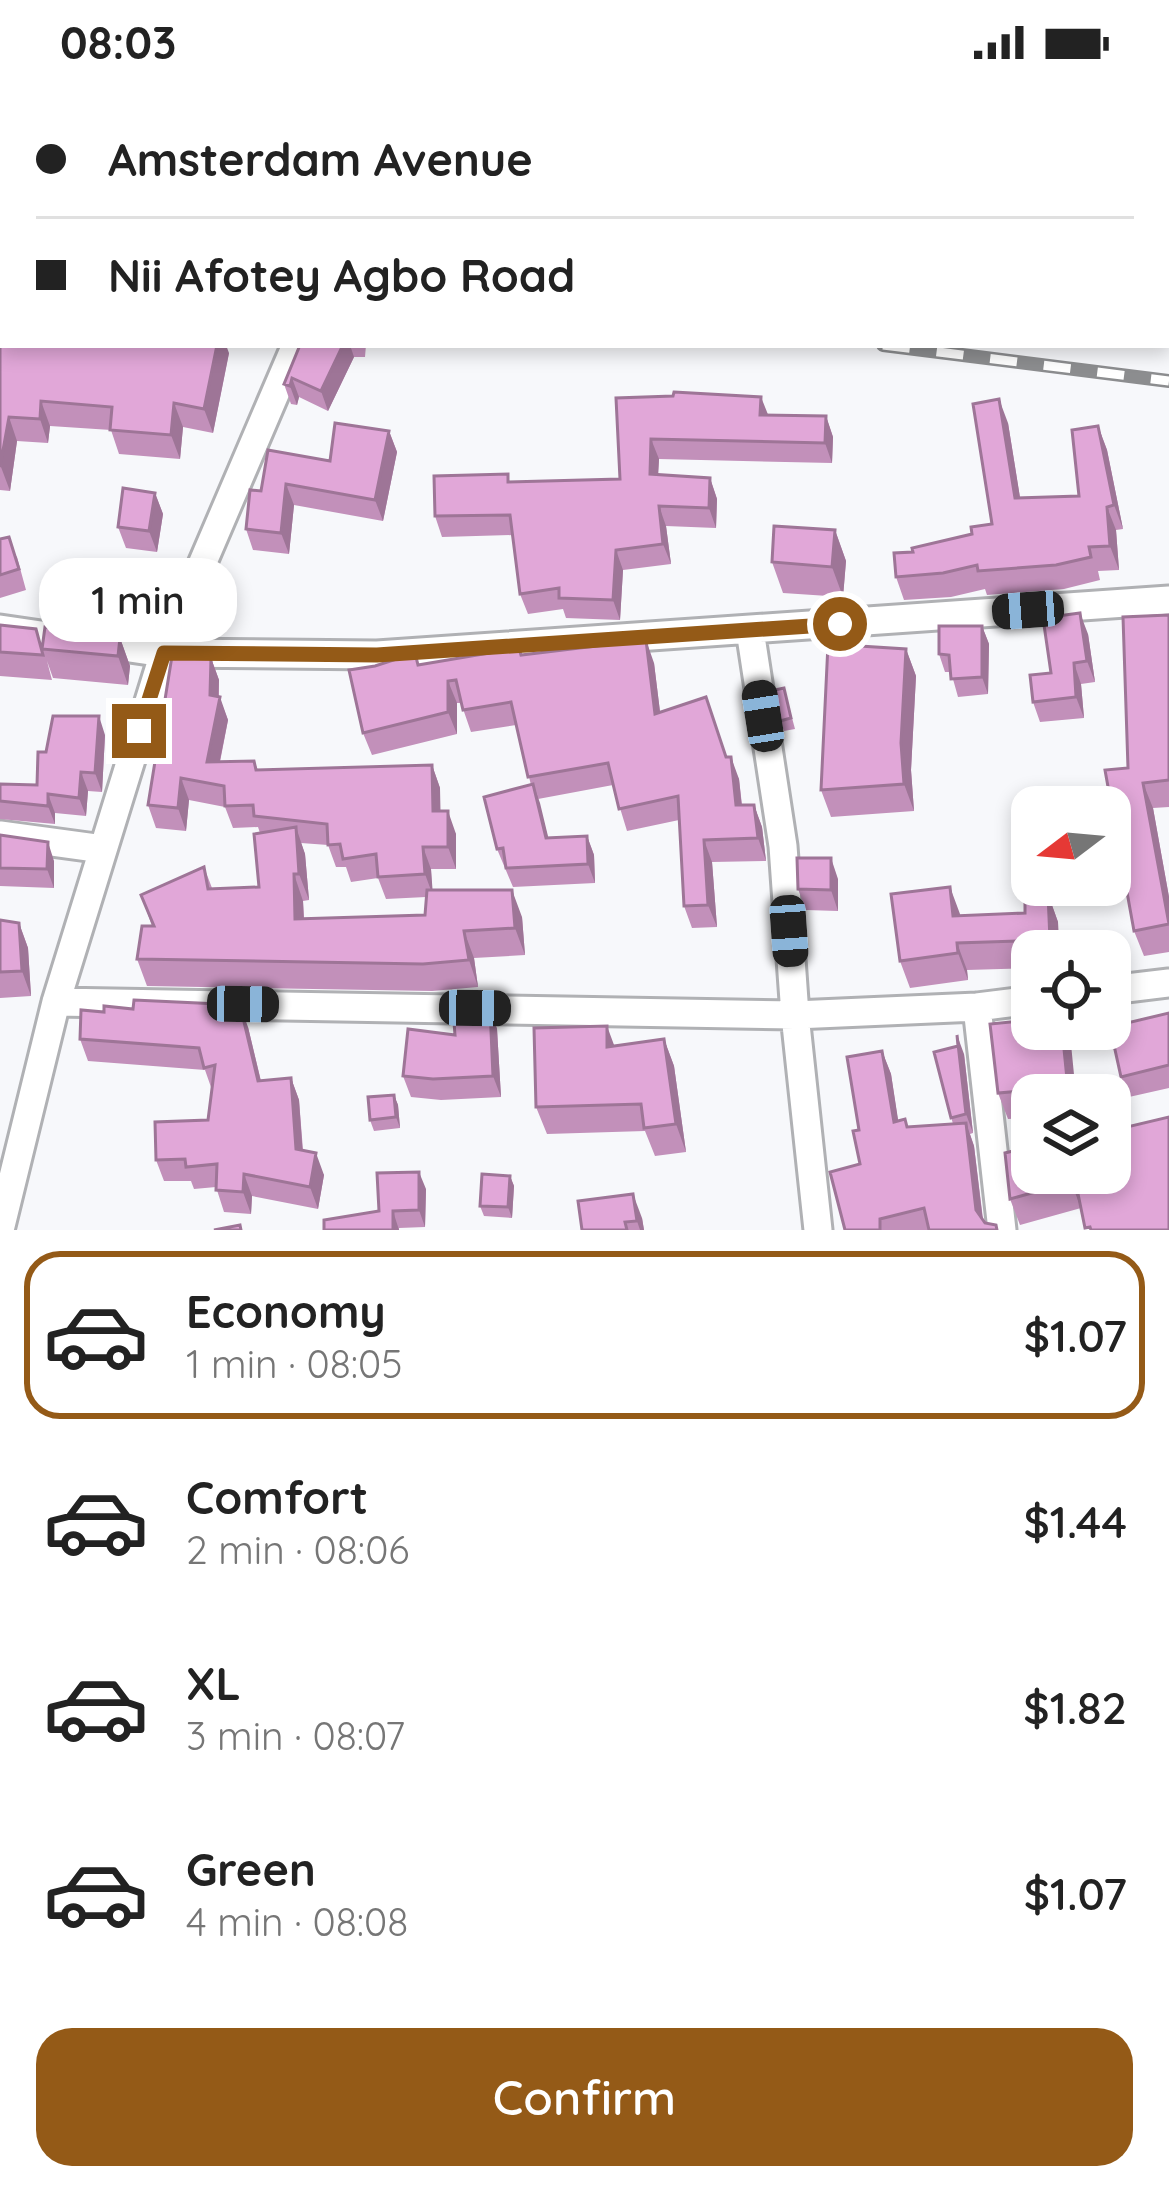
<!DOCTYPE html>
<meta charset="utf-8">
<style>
:root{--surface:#fff;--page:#f2f2f2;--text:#222;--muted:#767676;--line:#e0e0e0;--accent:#945a17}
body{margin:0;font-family:Quicksand,sans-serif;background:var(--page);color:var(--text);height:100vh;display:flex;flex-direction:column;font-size:45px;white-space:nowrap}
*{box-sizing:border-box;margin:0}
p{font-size:39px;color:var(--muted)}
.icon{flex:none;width:66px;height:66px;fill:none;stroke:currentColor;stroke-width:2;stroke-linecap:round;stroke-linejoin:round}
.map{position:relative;height:1146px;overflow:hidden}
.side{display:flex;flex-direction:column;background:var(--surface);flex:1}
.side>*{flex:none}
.guide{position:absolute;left:0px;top:0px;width:1170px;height:264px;box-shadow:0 6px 18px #0003;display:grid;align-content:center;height:264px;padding:0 36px;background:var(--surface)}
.needle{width:78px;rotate:254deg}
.tools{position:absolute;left:1011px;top:702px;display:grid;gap:24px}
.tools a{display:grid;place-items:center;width:120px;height:120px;border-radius:24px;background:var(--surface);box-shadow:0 6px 18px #0003;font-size:60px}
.end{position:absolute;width:54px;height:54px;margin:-27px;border:15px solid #945a17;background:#fff;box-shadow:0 0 0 6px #fff}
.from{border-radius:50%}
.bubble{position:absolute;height:84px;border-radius:36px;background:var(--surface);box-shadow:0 6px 18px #0003;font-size:39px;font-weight:600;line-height:84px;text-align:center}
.car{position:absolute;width:36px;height:72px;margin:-36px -18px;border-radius:15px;box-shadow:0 0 9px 3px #0007;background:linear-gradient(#222 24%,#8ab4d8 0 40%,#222 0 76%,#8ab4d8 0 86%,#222 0)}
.guide b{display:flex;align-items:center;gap:42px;height:114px;font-size:45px}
.guide b+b{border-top:3px solid var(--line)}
.guide i{width:30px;height:30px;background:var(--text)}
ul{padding:21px 0 0;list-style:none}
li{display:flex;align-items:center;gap:36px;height:168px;margin:0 24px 18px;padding:0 12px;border:6px solid transparent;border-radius:36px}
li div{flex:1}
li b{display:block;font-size:45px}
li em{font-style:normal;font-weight:600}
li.selected{border-color:var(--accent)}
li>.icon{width:108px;height:108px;stroke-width:1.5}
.button{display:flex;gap:24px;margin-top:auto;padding:24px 36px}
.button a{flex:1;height:138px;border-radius:36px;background:var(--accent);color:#fff;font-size:48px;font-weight:600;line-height:138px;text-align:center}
.status{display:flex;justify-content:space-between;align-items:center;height:84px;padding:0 60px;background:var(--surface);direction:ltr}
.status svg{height:33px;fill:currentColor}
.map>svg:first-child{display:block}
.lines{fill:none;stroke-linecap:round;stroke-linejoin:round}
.minor-casing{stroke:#b0b1b4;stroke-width:33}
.minor{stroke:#fff;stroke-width:27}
.rail-casing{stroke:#8c8d8f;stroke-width:14}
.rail{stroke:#fff;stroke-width:9;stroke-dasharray:27;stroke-linecap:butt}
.wall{fill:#c290ba;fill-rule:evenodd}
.shaded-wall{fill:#9e7597}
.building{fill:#e1a7d8;stroke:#9e7597;stroke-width:3}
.route{stroke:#945a17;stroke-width:15}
</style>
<div class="status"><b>08:03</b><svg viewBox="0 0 49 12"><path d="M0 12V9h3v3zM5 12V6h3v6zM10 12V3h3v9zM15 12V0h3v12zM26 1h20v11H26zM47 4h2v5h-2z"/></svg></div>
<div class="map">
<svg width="1169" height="1146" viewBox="0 0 1169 1146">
<rect width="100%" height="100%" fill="#f7f8fb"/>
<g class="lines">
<defs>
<path id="minor" d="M300,0L301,3
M660,3L664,0
M1165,3L1169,0
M0,91L3,92
M0,545L164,569L377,571L1169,516
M750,546L783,762L795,931L818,1146
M0,751L103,765
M1110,906L1169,899
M56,918L795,931L977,923L1032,916
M977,923L1002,1146
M0,1146L56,918L164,569L296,261"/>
</defs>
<use href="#minor" class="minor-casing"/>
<use href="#minor" class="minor"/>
<defs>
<path id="rail" d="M0,146L3,147
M883,261L1169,297"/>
</defs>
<use href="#rail" class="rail-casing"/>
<use href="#rail" class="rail"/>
</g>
<path class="wall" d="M0,0H141L140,3H3V36L0,35Z
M0,216L3,261L229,269L213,349L183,343L180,375L119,370L111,346L50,342L48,359L17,357L10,407L0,406Z
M300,261H366L365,273H354L328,327L299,313L297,321L291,320L284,300Z
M616,314L768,331L826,332L833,353L832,379L659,375L658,391L710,394L717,415L716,444L666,442L671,480L623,486L620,536L566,534L563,525L528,530L520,510L513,451L442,453L435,432L510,398L620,395Z
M1008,339L1020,414L1079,412L1098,342L1107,366L1123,445L1116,446L1119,486L1098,487L1100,496L1064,505L987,511L985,505L951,513L904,516L896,493L913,468L972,450L992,440Z
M389,347L397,368L383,437L294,421L289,470L253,466L246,445L261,407L330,377Z
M155,409L163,430L157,468L126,464L118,443Z
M835,446L846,477L843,513L783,509L772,478Z
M0,455L17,473L26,506L0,514Z
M114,511L109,543L60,536L53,515Z
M1169,531V723L1153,724L1169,813V868L1144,872L1134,847L1128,684Z
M0,541L42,564L120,554L130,582L128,601L53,594L47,577L52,596L0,592Z
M982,542L989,560L988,610L958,613L951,588H945L939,570Z
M1088,550L1095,598L1081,600L1084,634L1040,638L1033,618L1051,589Z
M906,565L916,592L911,686L914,727L831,733L821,706Z
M522,570L654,579L660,628L727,673L739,695L742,721H754L762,743L766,777L712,778L717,843L692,844L684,822L679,736L627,747L613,701L538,715L548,754L587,752L594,771L595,799L513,803L497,765L531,701L516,641L471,648L461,619H457V650L372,671L363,649L419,581Z
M211,574L219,596V613L228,636L220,678L254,677L258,686L432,681L440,704V727L456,750V785H431L432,806L522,833L525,871L474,874L478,903L432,907L147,902L137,875L152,842L141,811L204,783L212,804L259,803L260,749L258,743L233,744L225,723L189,716L186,747L156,744L148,721ZM301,759L328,761L336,783H346L351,798L378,794L386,815L426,813L425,831L304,834L303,817L309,816L305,770Z
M784,604L795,645L784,647L780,637Z
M105,651L102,708L88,707L86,732L55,729V740L0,735V700L37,701L46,668Z
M0,751L54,777V804L0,802Z
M838,795V827L806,826L798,805Z
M1048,810L1058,838L1059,867H1032V884L967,886L968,896L910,904L900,877L960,832L1025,829Z
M0,836L19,839L28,864L31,912L0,914Z
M490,924L497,945L501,1013L441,1016L411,1013L403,992Z
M1169,929V1004L1129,1013L1121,993Z
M248,943L261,997L291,994L299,1016L303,1066L324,1091L318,1125L252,1112L251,1130L224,1128L216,1103L194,1105L191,1097H164L156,1076L208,1036L212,1006L205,986L88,977L80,955Z
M1032,945H1065L1071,960L1032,1011L1071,1089L1081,1124L1020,1141L1010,1115L1029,1063L1024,1034L1008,1035L998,1009Z
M664,955L674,982L686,1068L655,1072L645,1047L547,1050L536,1023L614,962Z
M882,967L891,990L898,1037L908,1043L953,1040L934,968L964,970L973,1049L970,1050L974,1062L983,1135L998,1146H845L860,1080L859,1046Z
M394,1011L398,1021L400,1044L374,1047L370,1036Z
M510,1092L514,1102L512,1134L484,1132L480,1122Z
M426,1105L425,1143L399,1144V1146H324L379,1127Z
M642,1134L644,1146H582Z"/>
<path class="shaded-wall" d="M123,0H141L140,3H122Z
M1169,95V131L1167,132V96Z
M217,261H226L229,269L213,349L204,325Z
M343,261H350L354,273L328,327L321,307Z
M292,294L299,313L297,321L290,302Z
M761,313L769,333L760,331Z
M999,315L1008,339L1024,438L1015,414Z
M41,317L50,342L48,359L40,335Z
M174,319L183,343L180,375L171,351Z
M826,332L833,353L832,379L825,359Z
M9,333L17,357L10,407L1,383Z
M1098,342L1107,366L1123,445L1114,421Z
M389,347L397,368L383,437L375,416Z
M651,355L659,375L657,410L650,390Z
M710,394L717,415L716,444L709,424Z
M286,400L294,421L289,470L281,449Z
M155,409L163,430L157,468L149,447Z
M659,422L666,442L671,480L663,460Z
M1107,423L1116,446L1119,486L1110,462Z
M835,446L846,477L843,513L832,483Z
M616,466L623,486L620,536L613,516Z
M107,490L114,511L109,543L102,522Z
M1080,529L1088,550L1095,598L1087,577Z
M982,542L989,560L988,610L982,593Z
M120,554L130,582L128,601L118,572Z
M646,556L654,579L663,652L655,630Z
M906,565L916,592L911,686L914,727L904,700L901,659Z
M211,574L219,596L218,621L220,613L228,636L215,701L207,678Z
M1074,579L1081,600L1084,634L1076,613Z
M448,597L457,619V650L448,628Z
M99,632L105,651L102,708L95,689Z
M731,673L739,695L744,744L736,721Z
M432,681L440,704L441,750L433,727Z
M81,688L88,707L86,732L79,714Z
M181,694L189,716L186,747L178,724Z
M1143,699L1153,724L1169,813V838Z
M533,700L540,719L553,773L546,754Z
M48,710L55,729V740L48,722Z
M754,721L762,743L766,777L758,754Z
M448,727L456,750V785L448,763Z
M296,743L305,770L309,816L299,790Z
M587,752L594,771L595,799L588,780Z
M704,756L712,778L717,843L708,821Z
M48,758L54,777V804L47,785Z
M423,763L431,785L433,812L425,790Z
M831,774L838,795V827L831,806Z
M294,790L303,817L305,861L295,835Z
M950,803L960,830L963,859L953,832Z
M512,806L522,833L525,871L515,844Z
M1048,810L1058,838L1059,867H1054L1050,856Z
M19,839L28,864L31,912L22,887Z
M464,847L474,874L478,903L469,876Z
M957,859L967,886L968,896L958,869Z
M240,921L248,943L266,1019L258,997Z
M490,924L497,945L501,1013L493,992Z
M607,942L617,969L607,963Z
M1062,945H1065L1071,960L1076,1011L1068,1005Z
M957,951L964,970L973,1049L966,1030Z
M664,955L674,982L686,1068L676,1040Z
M882,967L891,990L902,1061L894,1038Z
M291,994L299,1016L304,1087L296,1065Z
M394,1011L398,1021L400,1044L396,1033Z
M966,1039L974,1062L984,1146L976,1126Z
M316,1069L324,1091L318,1125L310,1103Z
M419,1088L426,1105L425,1143L419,1126Z
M1069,1089H1071L1081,1124L1071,1098Z
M244,1090L252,1112L251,1130L243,1108Z
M510,1092L514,1102L512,1134L508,1123Z
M633,1110L642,1134L644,1146H640L637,1137Z
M393,1127L399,1146H393Z"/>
<path class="building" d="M101,0H123L122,3Z
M372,0H421L422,3H372Z
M923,0H1038L1040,3H926Z
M1167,167H1169V198H1167Z
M3,215V261H217L204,325L174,319L171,351L110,346L112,323L41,317L40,335L9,333L0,383V216Z
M300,261H343L321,307L292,294L290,302L284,300Z
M674,308L761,313L760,331L826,332L825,359L651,355L650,390L710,394L709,424L659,422L663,460L616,466L613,516L559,514V504L520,510L510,431L435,432L434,392L508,390V398L620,395L616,314L673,312Z
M999,315L1015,414L1079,412L1072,346L1098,342L1114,421L1107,423L1110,462L1089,463L1091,473L1056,481L978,487L977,481L943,489L896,493L894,469L913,468L912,464L972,450L971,443L992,440L973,320Z
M335,339L389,347L375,416L286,400L281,449L246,445L250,406L261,407L268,366L330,377Z
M123,404L155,409L149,447L118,443Z
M774,442L835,446L832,483L772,478Z
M9,453L19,485L0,491V455Z
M57,482L107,490L102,522L53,515Z
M1080,529L1087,577L1074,579L1076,613L1033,618L1030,591L1051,589L1043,534Z
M1169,531V696L1143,699L1169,840L1134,847L1105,686L1128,684L1123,533Z
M0,541L36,545L43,571L0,568Z
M939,542H982V593L951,595L949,571L939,570Z
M45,543L120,554L118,572L42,565Z
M646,556L655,630L706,613L726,673H731L736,721H754L758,754L704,756L708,821L684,822L678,712L619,725L608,679L528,693L511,618L463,626L456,596L448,597V628L363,649L349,586L375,582L415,569L418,581L519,564L521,571Z
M828,560L906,565L901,659L904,700L821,706Z
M172,572L211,574L210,611L220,613L207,678L254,677L256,686L432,681L433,727H448V763H423L425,790L378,793L376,770L343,775L340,760L328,761L327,740L254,732L253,721L225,722L224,702L181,694L178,724L148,721Z
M784,604L791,634L780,637L775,606Z
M53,632H99L95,689L81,688L79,714L48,710V722L0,717V700L37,701L38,668H46Z
M533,700L546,754L587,752L588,780L506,784L503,764L497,765L484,713Z
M296,743L299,790H294L295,835L425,831L427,806H512L515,844L464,847L469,876L423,880L137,875L142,842H154L141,811L204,783L208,805L259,803L254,750Z
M0,751L48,758L47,785L0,784Z
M797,774H831V806L798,805Z
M950,803L953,832L1025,829V811L1048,810L1050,856L957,859L958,869L900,877L891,810Z
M0,836L19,839L22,887L0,888Z
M134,916L240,921L258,997L291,994L296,1065L316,1069L310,1103L244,1090L243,1108L216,1106L217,1080L186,1083L185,1075L156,1076L155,1038L208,1036L215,981L204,984L199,964L80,955L81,926L104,928V922L133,925Z
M490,924L493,992L433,995L403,992L408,945L455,951L453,926Z
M1169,929V981L1121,993L1110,943Z
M1032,936V945H1062L1068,1005L1080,1003L1081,1011H1032V1089H1069L1071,1098L1010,1115L1005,1069L1029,1063L1020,1007L998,1009L990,940Z
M607,942V963L664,955L676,1040L644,1044L641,1020L536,1023L534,944Z
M957,951L966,1030L951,1034L934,968L958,962Z
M882,967L894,1038L905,1035L907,1043L966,1039L976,1126L985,1139L996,1141L997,1146H929L924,1124L880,1135V1146H845L830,1088L860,1080L853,1047L859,1046L847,973Z
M394,1011L396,1033L370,1036L368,1013Z
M1169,1033V1146H1091L1090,1143L1085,1144L1076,1100L1125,1090L1114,1046Z
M419,1088V1126L393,1127V1146H324V1136L379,1127L377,1089Z
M482,1090L510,1092L508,1123L480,1122Z
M633,1110L637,1137L625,1138L627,1146H582L578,1117Z
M240,1141L241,1146H214Z"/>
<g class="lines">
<path class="route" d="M139,647L164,569L377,571L840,540"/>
</g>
</svg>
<div class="tools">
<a><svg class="needle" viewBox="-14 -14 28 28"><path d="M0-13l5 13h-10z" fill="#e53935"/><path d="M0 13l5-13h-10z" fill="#767676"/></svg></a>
<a><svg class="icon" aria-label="locate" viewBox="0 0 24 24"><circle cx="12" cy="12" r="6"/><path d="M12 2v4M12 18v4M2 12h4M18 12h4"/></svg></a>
<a><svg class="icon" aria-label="layers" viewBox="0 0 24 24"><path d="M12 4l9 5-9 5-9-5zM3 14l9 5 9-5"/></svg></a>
</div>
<i class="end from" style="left:840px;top:540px"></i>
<i class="end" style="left:139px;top:647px"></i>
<div class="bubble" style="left:39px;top:474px;width:198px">1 min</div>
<i class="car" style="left:1028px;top:526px;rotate:266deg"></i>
<i class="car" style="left:763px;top:632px;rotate:351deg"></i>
<i class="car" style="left:789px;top:847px;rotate:176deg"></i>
<i class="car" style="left:243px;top:920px;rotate:91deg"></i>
<i class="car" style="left:475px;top:924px;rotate:91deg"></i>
<div class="guide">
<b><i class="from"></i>Amsterdam Avenue</b>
<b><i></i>Nii Afotey Agbo Road</b>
</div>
</div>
<section class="side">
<ul>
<li class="selected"><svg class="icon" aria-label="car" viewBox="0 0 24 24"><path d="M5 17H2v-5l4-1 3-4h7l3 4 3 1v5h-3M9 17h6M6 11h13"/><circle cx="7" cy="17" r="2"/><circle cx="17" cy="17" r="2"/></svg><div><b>Economy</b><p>1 min · 08:05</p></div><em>$1.07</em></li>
<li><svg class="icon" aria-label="car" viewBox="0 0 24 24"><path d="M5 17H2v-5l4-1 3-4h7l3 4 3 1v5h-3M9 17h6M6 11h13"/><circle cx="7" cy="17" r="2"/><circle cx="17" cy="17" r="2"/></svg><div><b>Comfort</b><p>2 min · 08:06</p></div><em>$1.44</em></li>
<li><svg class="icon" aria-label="car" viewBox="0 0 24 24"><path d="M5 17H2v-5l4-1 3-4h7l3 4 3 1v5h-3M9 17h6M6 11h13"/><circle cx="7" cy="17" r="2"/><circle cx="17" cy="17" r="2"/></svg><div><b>XL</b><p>3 min · 08:07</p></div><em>$1.82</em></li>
<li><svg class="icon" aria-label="car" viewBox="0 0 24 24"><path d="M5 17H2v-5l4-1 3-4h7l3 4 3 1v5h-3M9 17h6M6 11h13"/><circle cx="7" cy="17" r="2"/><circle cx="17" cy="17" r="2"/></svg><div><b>Green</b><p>4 min · 08:08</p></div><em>$1.07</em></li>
</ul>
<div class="button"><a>Confirm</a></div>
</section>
